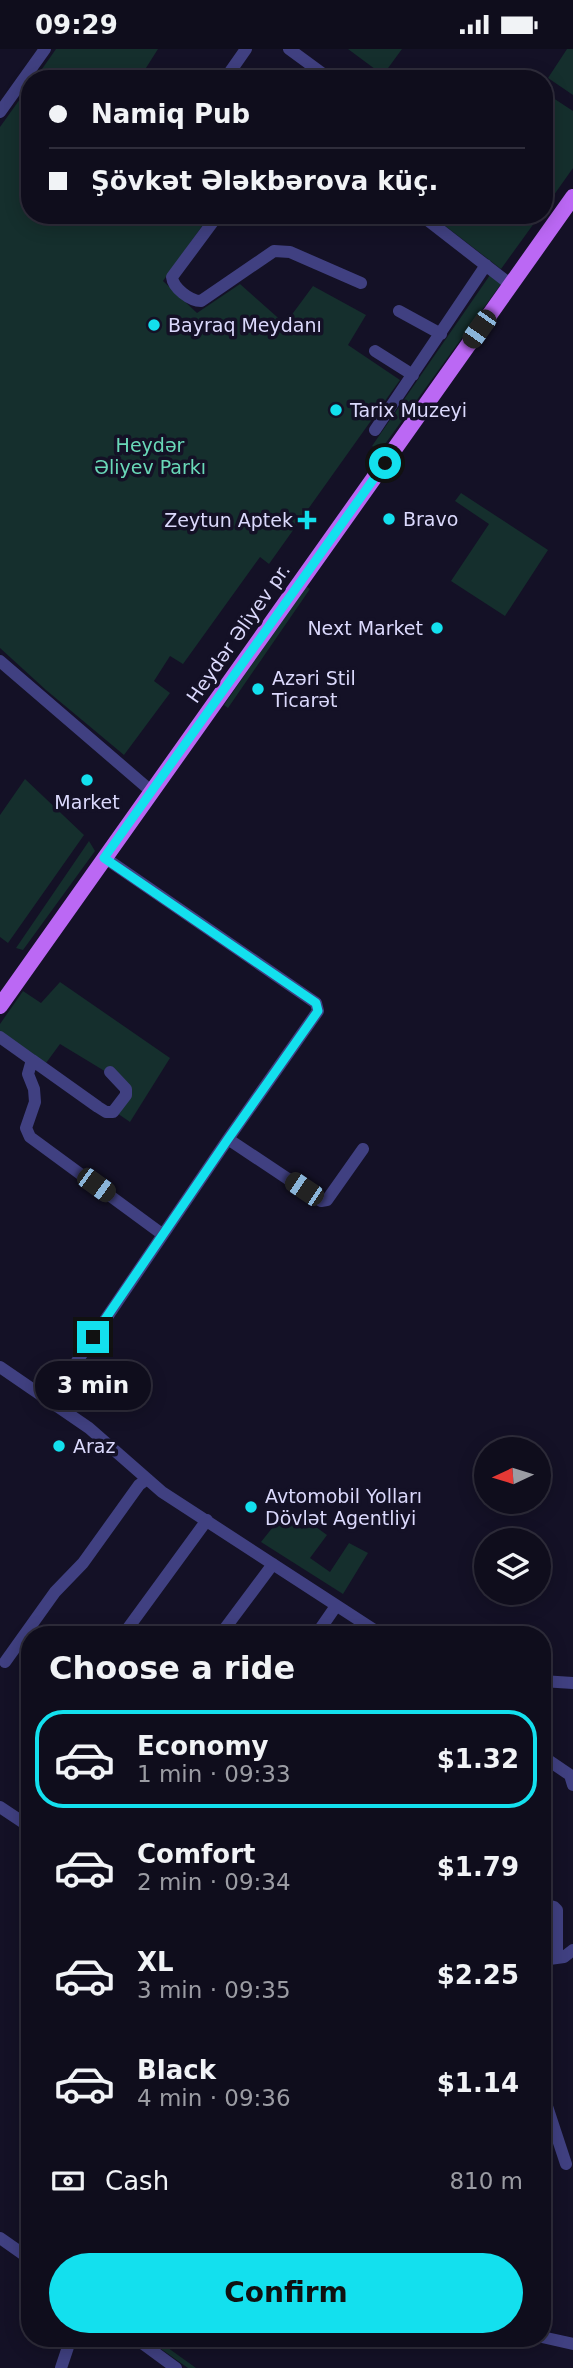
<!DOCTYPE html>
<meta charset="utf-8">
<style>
:root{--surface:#0f0d1c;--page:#1d1b29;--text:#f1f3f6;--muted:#9b9ca3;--line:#2f2d3b;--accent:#13e0ee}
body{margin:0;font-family:"DejaVu Sans",sans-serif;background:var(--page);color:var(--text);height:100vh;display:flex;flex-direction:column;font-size:26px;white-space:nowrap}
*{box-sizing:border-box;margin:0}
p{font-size:23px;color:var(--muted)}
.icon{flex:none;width:38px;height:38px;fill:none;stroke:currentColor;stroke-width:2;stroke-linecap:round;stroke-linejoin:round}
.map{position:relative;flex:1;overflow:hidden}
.sheet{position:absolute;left:21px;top:1577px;width:530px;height:721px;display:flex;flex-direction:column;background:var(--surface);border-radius:28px;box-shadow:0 4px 18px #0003,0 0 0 2px var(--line)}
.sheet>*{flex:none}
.guide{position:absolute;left:21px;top:21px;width:532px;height:154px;border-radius:28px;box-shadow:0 4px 18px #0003,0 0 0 2px var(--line);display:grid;align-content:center;height:154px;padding:0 28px;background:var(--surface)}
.needle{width:46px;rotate:266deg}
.buttons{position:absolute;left:474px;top:1388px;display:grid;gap:14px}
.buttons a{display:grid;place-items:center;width:77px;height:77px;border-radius:50%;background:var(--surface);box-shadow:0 4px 18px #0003,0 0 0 2px var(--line);font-size:35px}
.end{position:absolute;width:32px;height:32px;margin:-16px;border:9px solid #13e0ee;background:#111;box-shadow:0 0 0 4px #111}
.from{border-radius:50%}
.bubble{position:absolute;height:49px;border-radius:24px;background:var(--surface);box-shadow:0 4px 18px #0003,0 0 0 2px var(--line);font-size:23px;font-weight:700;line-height:49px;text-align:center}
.car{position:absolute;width:21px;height:42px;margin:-21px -10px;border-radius:9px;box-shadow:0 0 5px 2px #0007;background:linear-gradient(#222 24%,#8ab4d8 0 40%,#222 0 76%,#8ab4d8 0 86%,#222 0)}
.guide b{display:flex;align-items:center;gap:24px;height:66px;font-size:26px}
.guide b+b{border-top:2px solid var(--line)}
.guide i{width:18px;height:18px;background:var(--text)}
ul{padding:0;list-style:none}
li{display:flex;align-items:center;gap:21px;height:98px;margin:0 14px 10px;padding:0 14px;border:4px solid transparent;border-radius:28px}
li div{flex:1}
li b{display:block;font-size:26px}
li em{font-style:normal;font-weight:700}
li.on{border-color:var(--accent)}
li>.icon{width:63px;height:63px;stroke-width:1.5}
h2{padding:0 28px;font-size:32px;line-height:84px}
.pay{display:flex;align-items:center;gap:18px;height:77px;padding:0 28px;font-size:26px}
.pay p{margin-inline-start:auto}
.primary-button{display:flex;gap:14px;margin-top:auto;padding:14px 28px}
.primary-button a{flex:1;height:80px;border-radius:42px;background:var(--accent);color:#111;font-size:28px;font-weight:700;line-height:80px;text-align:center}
.status{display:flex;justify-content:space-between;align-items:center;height:49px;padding:0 35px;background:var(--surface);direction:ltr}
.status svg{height:19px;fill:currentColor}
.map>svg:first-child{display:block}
.green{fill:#152f2d}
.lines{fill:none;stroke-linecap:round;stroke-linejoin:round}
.minor{stroke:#404081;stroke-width:12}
.major{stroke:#bb68f4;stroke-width:16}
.route{stroke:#13e0ee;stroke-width:9}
.poi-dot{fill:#13e0ee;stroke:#141126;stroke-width:2.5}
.labels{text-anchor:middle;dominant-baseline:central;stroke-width:7;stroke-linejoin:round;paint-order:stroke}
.poi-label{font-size:19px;fill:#dbd9fc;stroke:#141126;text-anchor:start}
.park-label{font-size:19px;fill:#69d8b8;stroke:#141126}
.street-label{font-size:19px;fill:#dbd9fc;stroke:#141126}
</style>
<div class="status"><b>09:29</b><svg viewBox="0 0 49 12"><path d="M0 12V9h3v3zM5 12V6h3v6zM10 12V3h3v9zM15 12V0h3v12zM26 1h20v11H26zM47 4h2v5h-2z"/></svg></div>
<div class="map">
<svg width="573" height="2319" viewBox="0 0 573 2319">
<rect width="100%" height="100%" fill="#141126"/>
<path class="green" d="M56,0H158L139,30H35Z
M348,0H402L383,26Z
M567,0H573V46L548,29Z
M30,36V166H210L163,232L197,264L240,235L285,275L313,237L366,266L348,296L400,331L269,515L260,508L183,615L170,607L154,632L170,644L124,706L46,641L0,599V78Z
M544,43L573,62V119L544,160Z
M431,166H540L501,220Z
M490,226L501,235L380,402L372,397Z
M461,444L548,501L505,567L451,532L489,475L455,452Z
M306,537L310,540L228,659L224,656Z
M25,730L84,786L8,894L0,888V766Z
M89,792L95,802L23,901L16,899Z
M60,933L170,1009L130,1073L111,1060L126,1035L60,995L46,1014L0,983V975L23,942L41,954Z
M281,1468L302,1480L309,1473L327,1486L310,1509L330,1523L349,1494L368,1504L343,1545L261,1493Z
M157,2291L196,2319H188L154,2295Z"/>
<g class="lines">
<path class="minor" d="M289,0L330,30
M225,30L246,0
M0,63L45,0
M218,166L172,228C173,239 190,252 201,252L274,202L290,203L361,234
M421,166L511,236
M399,262L441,285
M375,302L413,326
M375,381L486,216
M0,612L151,742
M0,988L32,1011L28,1025L34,1040L35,1053L26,1079L30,1088L162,1185
M32,1011L98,1058L106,1063H113L126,1046V1040L110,1023
M228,1090L321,1152L327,1151L363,1100
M0,1318L89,1379L162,1443L382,1586
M50,1352L228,1090L318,962L316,954L105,809
M123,1586L207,1471
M220,1586L273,1515
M316,1586L336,1557
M5,1613L55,1543L83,1514L139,1436L147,1430
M542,1632L573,1634
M542,1707L570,1726L573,1736
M0,1758L30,1778
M543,1855L554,1858L557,1861V1909
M542,1911L564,1908L573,1901
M542,2042L566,2115
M0,2189L30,2210
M542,2288L573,2295
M135,2289L176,2319
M61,2319L71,2289"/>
<path class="major" d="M0,957L573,148"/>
</g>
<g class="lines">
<path class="route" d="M93,1288L228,1090L318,962L316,954L104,809L385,414"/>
</g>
<g class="poi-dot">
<circle cx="154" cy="276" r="7"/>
<circle cx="336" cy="361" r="7"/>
<circle cx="389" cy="470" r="7"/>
<path d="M303.5 460.5h7v7h7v7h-7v7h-7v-7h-7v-7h7z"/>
<circle cx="437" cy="579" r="7"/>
<circle cx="258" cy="640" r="7"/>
<circle cx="87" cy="731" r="7"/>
<circle cx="59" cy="1397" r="7"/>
<circle cx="251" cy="1458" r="7"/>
</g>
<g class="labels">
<g class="poi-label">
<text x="168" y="276">Bayraq Meydanı</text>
<text x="350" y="361">Tarix Muzeyi</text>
<text x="403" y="470">Bravo</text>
<text x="293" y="471" text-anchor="end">Zeytun Aptek</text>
<text x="423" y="579" text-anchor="end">Next Market</text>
<text x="272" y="629">Azəri Stil<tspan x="272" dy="22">Ticarət</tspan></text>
<text x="87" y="753" text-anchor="middle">Market</text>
<text x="73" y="1397">Araz</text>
<text x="265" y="1447">Avtomobil Yolları<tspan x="265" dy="22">Dövlət Agentliyi</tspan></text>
</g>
<g class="park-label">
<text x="150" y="396">Heydər<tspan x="150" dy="22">Əliyev Parkı</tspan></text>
</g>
<g class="street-label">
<text transform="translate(238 584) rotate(-55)">Heydər Əliyev pr.</text>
</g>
</g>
</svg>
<div class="buttons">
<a><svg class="needle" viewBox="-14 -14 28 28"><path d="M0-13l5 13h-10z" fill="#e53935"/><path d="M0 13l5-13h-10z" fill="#9b9ca3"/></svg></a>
<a><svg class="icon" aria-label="layers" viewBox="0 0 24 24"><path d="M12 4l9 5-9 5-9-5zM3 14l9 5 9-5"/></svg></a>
</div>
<i class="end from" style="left:385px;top:414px"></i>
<i class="end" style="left:93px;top:1288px"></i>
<div class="bubble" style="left:35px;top:1312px;width:116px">3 min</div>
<i class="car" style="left:479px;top:280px;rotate:215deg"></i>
<i class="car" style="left:96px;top:1136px;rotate:126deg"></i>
<i class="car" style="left:304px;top:1140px;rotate:304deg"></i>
<div class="guide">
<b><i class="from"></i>Namiq Pub</b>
<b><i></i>Şövkət Ələkbərova küç.</b>
</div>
<section class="sheet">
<h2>Choose a ride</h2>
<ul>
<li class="on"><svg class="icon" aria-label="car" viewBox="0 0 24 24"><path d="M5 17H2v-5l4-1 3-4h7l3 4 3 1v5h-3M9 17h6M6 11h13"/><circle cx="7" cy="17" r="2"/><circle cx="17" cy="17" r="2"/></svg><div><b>Economy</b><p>1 min · 09:33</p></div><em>$1.32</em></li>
<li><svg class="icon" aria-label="car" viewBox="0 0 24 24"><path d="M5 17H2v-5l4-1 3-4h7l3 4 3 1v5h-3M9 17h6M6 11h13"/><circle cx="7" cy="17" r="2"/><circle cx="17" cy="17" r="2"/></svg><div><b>Comfort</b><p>2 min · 09:34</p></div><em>$1.79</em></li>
<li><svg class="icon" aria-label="car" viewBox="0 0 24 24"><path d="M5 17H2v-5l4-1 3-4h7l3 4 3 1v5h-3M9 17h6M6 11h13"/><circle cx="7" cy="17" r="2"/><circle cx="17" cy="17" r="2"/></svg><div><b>XL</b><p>3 min · 09:35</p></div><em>$2.25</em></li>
<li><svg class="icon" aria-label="car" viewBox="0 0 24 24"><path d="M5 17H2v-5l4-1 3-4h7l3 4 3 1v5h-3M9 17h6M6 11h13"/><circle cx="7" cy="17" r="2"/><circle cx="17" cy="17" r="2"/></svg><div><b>Black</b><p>4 min · 09:36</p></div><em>$1.14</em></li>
</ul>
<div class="pay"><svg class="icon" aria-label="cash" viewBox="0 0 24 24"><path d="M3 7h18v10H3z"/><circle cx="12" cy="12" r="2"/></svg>Cash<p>810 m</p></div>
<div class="primary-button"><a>Confirm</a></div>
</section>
</div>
